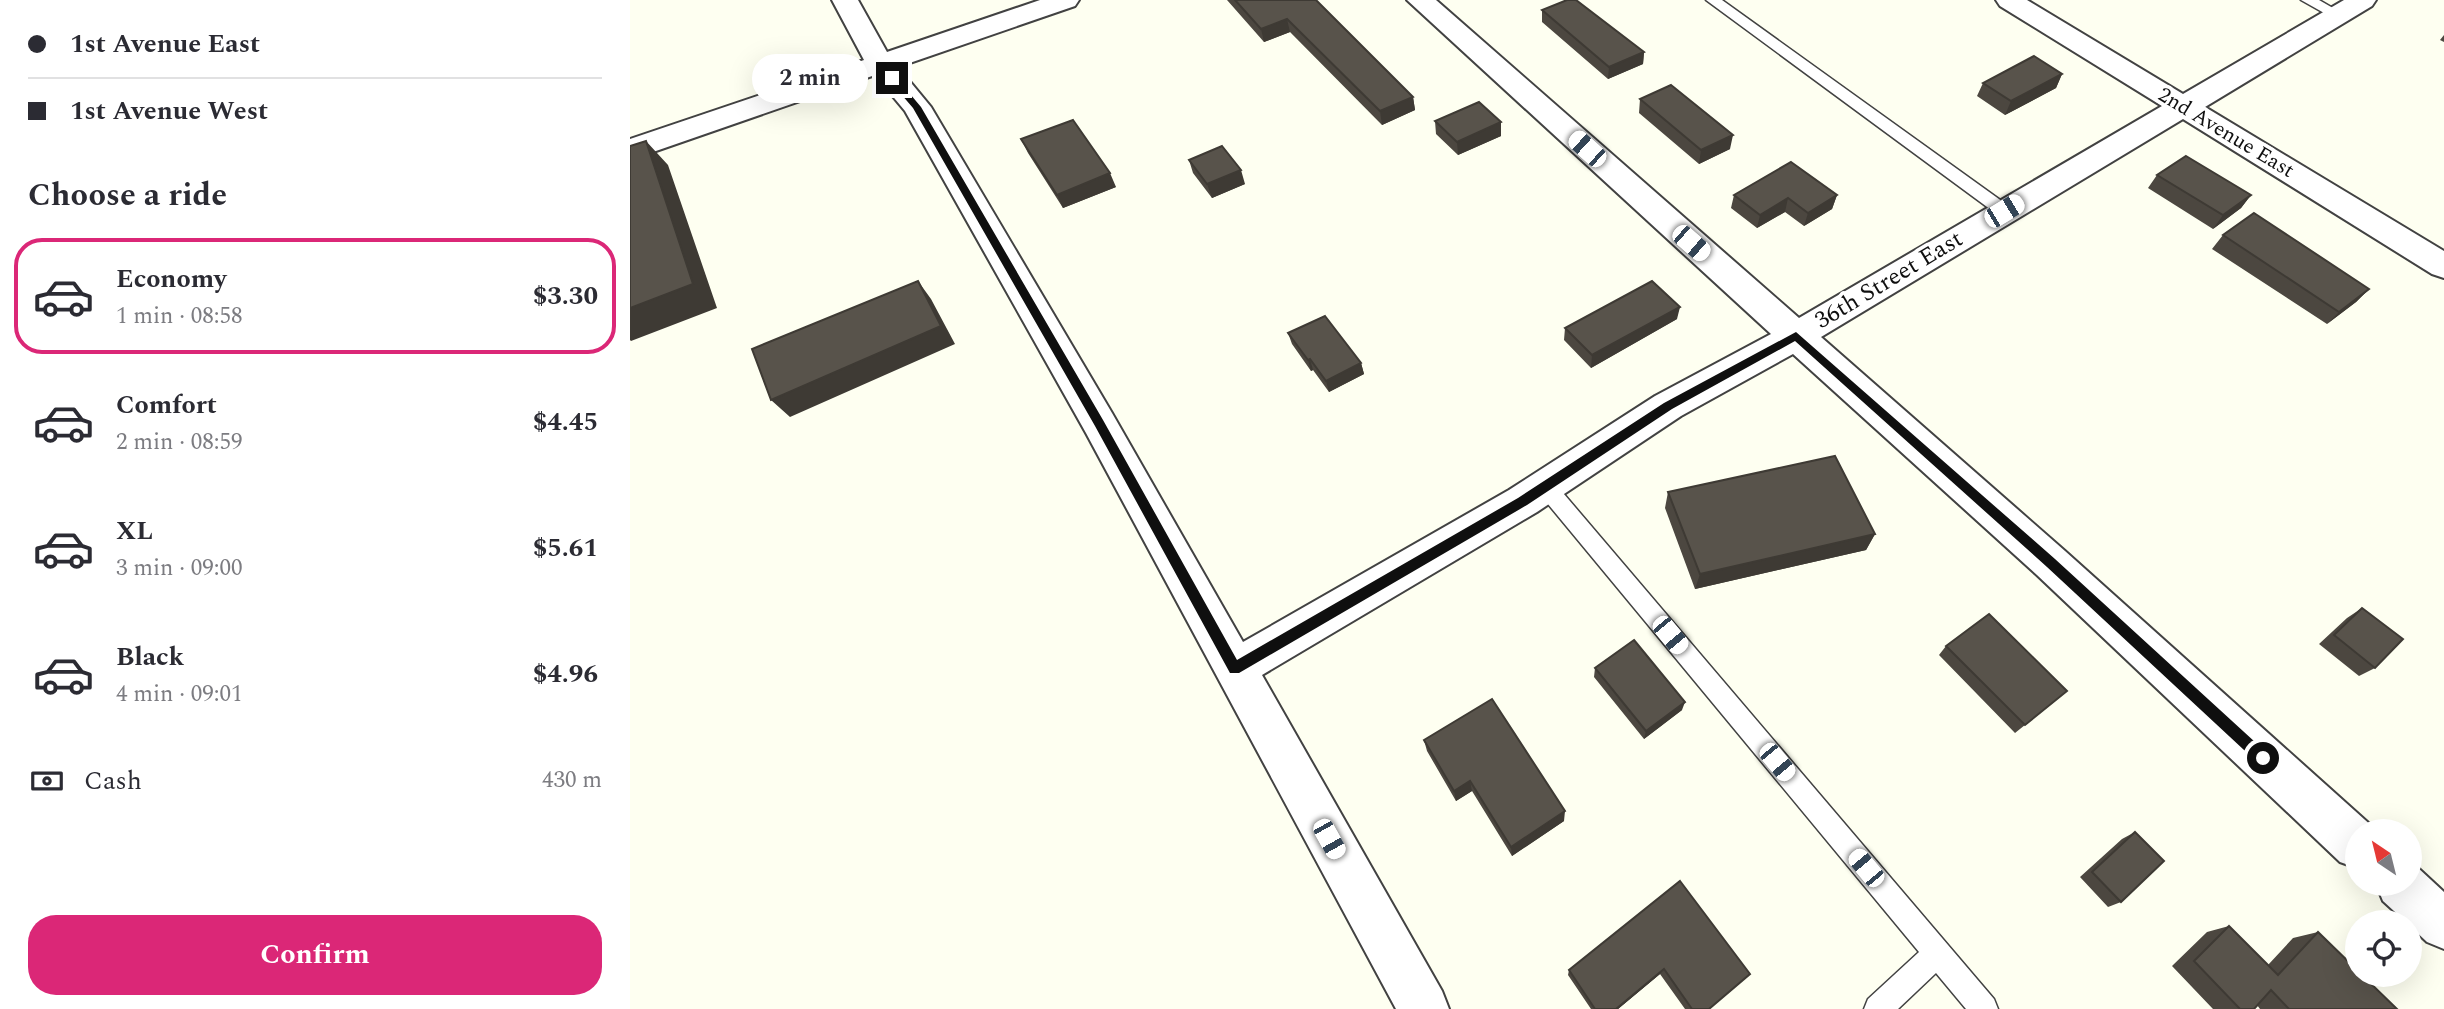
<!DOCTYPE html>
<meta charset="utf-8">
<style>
:root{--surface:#fff;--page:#f7f7f7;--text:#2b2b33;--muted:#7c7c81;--line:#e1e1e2;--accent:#db2777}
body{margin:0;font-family:Spectral,serif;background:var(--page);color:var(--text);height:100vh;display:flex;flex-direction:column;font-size:26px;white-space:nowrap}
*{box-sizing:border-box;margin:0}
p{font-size:23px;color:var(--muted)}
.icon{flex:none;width:38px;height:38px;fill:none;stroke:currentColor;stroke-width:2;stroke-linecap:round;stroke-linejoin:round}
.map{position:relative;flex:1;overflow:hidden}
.side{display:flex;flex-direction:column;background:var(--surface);width:630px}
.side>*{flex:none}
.guide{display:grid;align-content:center;height:154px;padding:0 28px;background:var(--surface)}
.needle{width:46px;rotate:325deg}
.fabs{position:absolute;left:1715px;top:819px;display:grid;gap:14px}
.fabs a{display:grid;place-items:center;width:77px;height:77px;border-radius:50%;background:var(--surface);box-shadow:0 7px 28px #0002;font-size:35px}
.end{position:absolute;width:32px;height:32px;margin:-16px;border:9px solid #0f0f0f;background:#fff;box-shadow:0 0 0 4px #fff}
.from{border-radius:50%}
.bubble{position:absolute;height:49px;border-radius:24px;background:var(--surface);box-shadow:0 7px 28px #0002;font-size:23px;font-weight:700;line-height:49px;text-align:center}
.car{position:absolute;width:21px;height:42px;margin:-21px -10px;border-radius:9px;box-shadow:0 0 5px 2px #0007;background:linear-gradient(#fff 24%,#345 0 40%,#fff 0 76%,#345 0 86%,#fff 0)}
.guide b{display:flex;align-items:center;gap:24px;height:66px;font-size:26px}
.guide b+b{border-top:2px solid var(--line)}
.guide i{width:18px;height:18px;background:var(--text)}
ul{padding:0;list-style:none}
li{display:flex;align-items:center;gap:21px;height:116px;margin:0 14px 10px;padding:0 14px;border:4px solid transparent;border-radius:28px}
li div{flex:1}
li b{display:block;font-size:26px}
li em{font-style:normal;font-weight:700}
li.selected{border-color:var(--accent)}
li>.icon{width:63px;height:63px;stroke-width:1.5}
h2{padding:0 28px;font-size:32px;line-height:84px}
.pay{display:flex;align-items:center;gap:18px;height:77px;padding:0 28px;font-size:26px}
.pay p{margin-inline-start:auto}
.primary-button{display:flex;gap:14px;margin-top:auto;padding:14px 28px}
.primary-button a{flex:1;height:80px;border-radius:28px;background:var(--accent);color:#fff;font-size:28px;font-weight:700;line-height:80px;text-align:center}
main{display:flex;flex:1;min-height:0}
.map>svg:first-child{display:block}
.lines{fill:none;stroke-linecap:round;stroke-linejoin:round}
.lane-casing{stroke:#424242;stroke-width:3}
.street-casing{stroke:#424242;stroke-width:4}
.lane{fill:#fff;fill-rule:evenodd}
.street{fill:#fff;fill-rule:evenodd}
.wall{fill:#4c4740}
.shaded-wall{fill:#3e3a34}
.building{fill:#58534b;stroke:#3e3a34;stroke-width:2}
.route{fill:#0f0f0f}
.labels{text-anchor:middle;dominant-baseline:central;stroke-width:7;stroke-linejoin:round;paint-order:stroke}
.far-street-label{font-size:21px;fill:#0f0f0f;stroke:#fff}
.street-label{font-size:24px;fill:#0f0f0f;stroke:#fff}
</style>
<main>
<section class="side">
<div class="guide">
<b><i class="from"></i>1st Avenue East</b>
<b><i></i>1st Avenue West</b>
</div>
<h2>Choose a ride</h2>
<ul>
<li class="selected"><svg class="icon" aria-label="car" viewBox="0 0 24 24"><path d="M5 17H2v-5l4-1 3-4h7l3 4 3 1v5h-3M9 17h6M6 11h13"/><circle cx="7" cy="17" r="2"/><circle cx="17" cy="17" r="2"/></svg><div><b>Economy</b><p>1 min · 08:58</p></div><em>$3.30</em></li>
<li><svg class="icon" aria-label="car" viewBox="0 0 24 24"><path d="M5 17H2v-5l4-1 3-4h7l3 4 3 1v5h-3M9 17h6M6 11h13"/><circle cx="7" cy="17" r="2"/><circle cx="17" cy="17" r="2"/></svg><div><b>Comfort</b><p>2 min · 08:59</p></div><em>$4.45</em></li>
<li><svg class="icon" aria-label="car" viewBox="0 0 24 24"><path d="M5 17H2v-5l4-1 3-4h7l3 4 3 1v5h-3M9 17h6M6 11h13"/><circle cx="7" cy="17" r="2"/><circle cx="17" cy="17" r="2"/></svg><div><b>XL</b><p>3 min · 09:00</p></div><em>$5.61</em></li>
<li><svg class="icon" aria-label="car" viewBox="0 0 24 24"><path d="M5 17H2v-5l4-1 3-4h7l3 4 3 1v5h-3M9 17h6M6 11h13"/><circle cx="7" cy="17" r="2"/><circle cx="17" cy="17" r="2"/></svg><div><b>Black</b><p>4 min · 09:01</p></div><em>$4.96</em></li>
</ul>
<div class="pay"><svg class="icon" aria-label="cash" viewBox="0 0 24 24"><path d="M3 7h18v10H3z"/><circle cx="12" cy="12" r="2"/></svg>Cash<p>430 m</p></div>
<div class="primary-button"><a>Confirm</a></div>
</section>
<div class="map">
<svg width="1814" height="1009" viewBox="0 0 1814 1009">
<rect width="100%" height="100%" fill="#fefff1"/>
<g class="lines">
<defs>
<path id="lane" d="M1076,0H1092L1380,207L1383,211L1380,215H1368Z
M1671,0H1689L1715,15L1713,18H1703Z
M915,477L922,480L1364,999L1368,1009H1336L1306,973L1268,1009H1234L1238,999L1289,952L908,492L905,486L908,480Z"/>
<path id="street" d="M202,0H228L257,52L410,0H449L445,6L268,67L301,107L482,413L613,642L879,490L1025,396L1141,334L777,0H806L1169,318L1532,106L1370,6L1366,0H1397L1553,94L1714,0H1746L1742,6L1575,107L1814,251V278L1802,274L1553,119L1191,337L1435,551L1744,828L1745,831H1727V868L1710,862L1407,575L1163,354L1051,416L907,512L632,675L812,991L819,1009H766L456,433L275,111L245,75L0,160V139L234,60Z
M1780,864L1787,867L1814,892V949L1797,942L1780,926V922H1776L1753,901L1746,884H1780Z"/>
</defs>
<use href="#lane" class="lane-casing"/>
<use href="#street" class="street-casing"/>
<use href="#lane" class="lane"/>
<use href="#street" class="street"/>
</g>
<path class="wall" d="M597,0H686L783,97L785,110L752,125L660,32L634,42Z
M912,10L1014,52L1013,64L978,79L912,22Z
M1814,35V42L1810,40Z
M1432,74L1426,88L1375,115L1347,96L1353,83Z
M1010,99L1100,149L1069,164L1009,113Z
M805,121L871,122V136L828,155L806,134Z
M391,139L486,187L433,208L398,153Z
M559,160L615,184L582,198L563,173Z
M1527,175L1621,195L1611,208L1583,229L1518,188Z
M1104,195H1207L1202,209L1174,226L1155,212L1127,228L1101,208Z
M1593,235L1739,289L1726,302L1697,324L1582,249Z
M1047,319L961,368L934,340L935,328Z
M658,333L731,363L734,374L699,392L683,370L681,371L662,344Z
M1038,492L1245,534L1236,550L1065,589L1035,508Z
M1732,608L1745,668L1729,676L1689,644L1717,618Z
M1316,646L1437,691L1385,733L1309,655Z
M965,668L1052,710L1014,739L964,677Z
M794,740L934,821L882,856L842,791L826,801L797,751Z
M1505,832L1491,902L1478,907L1450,877L1492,839Z
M1050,881L1079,1009H1055L1030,974L988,1009H961L938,975L939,970Z
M1599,926L1638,965L1663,938L1688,932L1767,1009H1630L1627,1005L1624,1009H1583L1542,966L1577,932Z"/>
<path class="shaded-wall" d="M657,19L660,32L634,42L631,29Z
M1014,52L1013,64L978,79L979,67Z
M1432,74L1426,88L1375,115L1381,101Z
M783,97L785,110L752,125L750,111Z
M871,122V136L828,155L827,142Z
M1103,135L1100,149L1069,164L1071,150Z
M16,141L38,165L87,308L1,341L0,340V308Z
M611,170L615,184L582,198L577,184Z
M480,173L486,187L433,208L427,195Z
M1207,195L1202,209L1174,226L1178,213Z
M1621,195L1611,208L1583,229L1593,215Z
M1158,198L1155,212L1127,228L1130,215Z
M288,281L301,299L325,344L160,417L141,400Z
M1739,289L1726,302L1697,324L1709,312Z
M1050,307L1047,319L961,368L962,355Z
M680,359L683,370L681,371L678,360Z
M731,363L734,374L699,392L696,381Z
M1245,534L1236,550L1065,589L1070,574Z
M1055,702L1052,710L1014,739L1016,731Z
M840,781L842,791L826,801L824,791Z
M935,811L934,821L882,856L881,847Z
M1034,969L1030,974L988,1009H986Z"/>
<path class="building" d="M605,0H686L783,97L750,111L657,19L631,29Z
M937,0H946L1014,52L979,67L912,10Z
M1404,56L1432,74L1381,101L1353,83Z
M1041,85L1103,135L1071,150L1010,99Z
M849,102L871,122L827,142L805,121Z
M443,120L480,173L427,195L391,139Z
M16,141L63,284L0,308V146Z
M592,146L611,170L577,184L559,160Z
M1556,156L1621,195L1593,215L1527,175Z
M1161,162L1207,195L1178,213L1158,198L1130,215L1104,195Z
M1624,213L1739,289L1709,312L1593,235Z
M288,281L311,326L141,400L122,349Z
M1022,281L1050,307L962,355L935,328Z
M695,316L731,363L696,381L680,359L678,360L658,333Z
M1205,456L1245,534L1070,574L1038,492Z
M1732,608L1773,639L1745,668L1704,635Z
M1359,614L1437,691L1395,725L1316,646Z
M1004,640L1055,702L1016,731L965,668Z
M862,699L935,811L881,847L840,781L824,791L794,740Z
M1505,832L1534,861L1491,902L1462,872Z
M1050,881L1120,974L1079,1009H1062L1034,969L986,1009H965L939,970Z
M1599,926L1648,975L1688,932L1727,970V975H1732L1767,1009H1659L1641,990L1624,1009H1610L1564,961Z"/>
<path class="route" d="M259,76H265L291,107L473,420L607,660L888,498L1034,403L1166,332L1425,559L1637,753V763H1628L1417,567L1165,341L1042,409L897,505L609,673H600L465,426L283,108L259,80Z"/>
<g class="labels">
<g class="far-street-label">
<text transform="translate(1596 133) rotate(31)">2nd Avenue East</text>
</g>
<g class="street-label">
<text transform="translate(1259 280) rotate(-31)">36th Street East</text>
</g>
</g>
</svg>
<div class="fabs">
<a><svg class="needle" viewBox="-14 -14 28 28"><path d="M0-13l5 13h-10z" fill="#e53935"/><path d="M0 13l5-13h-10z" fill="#7c7c81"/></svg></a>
<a><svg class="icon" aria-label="locate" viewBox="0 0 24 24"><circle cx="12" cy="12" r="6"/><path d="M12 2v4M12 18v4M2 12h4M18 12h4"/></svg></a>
</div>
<i class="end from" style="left:1633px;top:758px"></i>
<i class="end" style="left:262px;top:78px"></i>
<div class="bubble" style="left:122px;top:54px;width:116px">2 min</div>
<i class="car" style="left:957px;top:149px;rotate:312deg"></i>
<i class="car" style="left:1374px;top:211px;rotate:59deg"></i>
<i class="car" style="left:1061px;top:243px;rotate:131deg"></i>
<i class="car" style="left:1040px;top:635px;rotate:140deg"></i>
<i class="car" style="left:1147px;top:762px;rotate:140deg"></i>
<i class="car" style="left:699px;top:839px;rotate:151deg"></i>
<i class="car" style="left:1236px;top:868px;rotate:320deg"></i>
</div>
</main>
